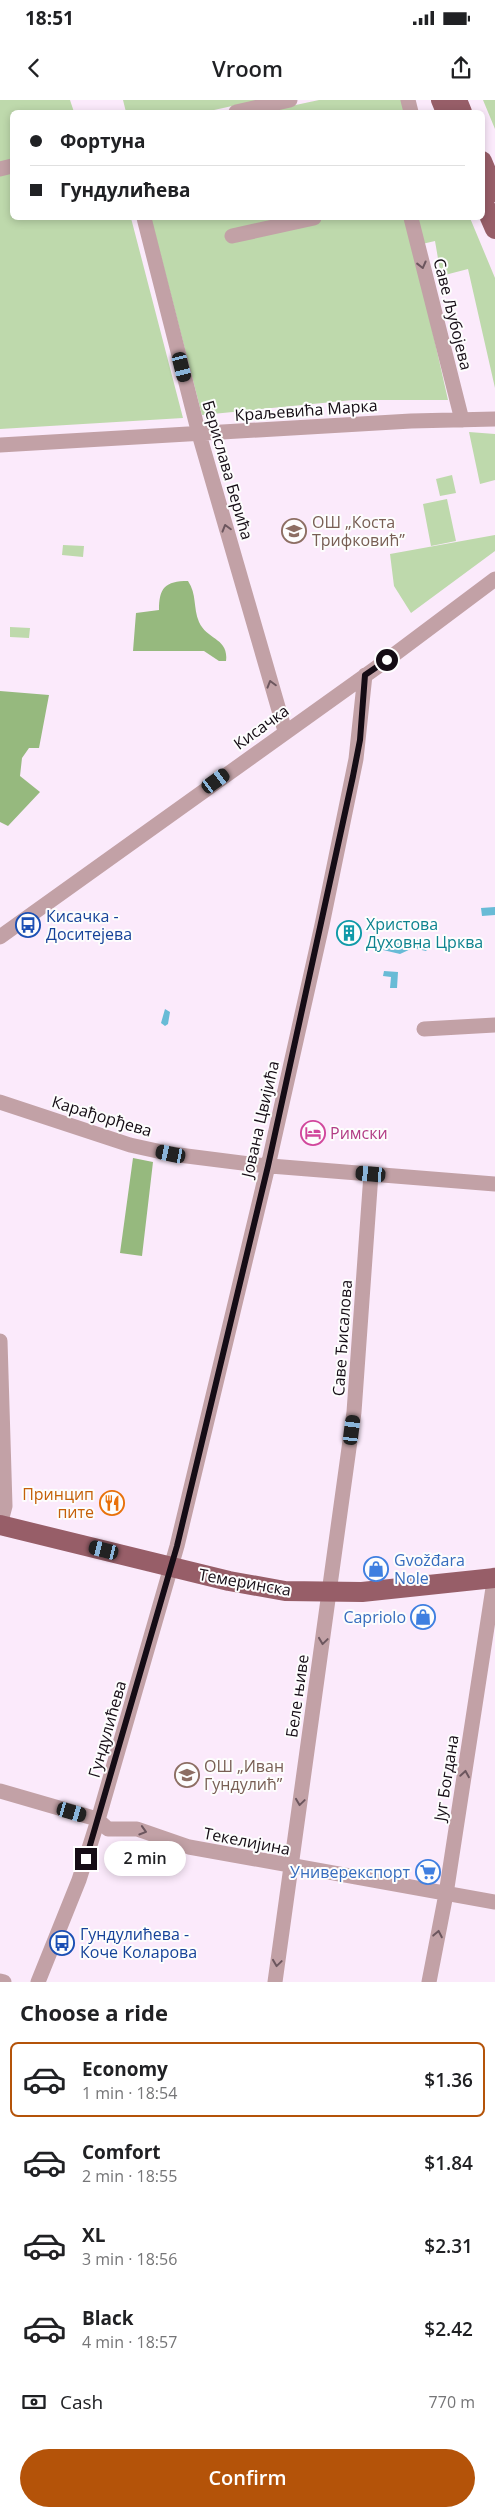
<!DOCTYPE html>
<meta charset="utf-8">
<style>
:root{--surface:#fff;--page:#f6f6f6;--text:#202124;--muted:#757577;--line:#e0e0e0;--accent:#b45309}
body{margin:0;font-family:"Open Sans",sans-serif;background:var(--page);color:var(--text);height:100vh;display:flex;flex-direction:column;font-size:19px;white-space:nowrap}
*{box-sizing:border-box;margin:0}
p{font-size:16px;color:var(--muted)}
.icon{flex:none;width:28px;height:28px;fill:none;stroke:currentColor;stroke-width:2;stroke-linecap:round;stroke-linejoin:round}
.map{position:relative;height:1882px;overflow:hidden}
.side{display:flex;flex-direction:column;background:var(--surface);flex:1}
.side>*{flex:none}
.guide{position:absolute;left:10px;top:10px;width:475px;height:110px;border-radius:8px;box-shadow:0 2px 8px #0003;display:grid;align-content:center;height:110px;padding:0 20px;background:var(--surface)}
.end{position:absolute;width:22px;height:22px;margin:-11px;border:6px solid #150c15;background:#fff;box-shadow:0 0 0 2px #fff}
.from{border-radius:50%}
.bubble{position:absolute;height:35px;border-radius:18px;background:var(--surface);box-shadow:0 2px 8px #0003;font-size:16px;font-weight:600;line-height:35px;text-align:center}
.car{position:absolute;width:15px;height:30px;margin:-15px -8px;border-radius:6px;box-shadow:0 0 4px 1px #0007;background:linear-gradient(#222 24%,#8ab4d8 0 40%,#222 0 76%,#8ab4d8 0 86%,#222 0)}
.guide b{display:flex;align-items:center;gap:18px;height:48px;font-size:19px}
.guide b+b{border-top:1px solid var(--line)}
.guide i{width:12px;height:12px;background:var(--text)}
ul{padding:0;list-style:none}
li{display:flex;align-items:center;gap:15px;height:75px;margin:0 10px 8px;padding:0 10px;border:2px solid transparent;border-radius:8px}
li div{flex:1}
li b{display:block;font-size:19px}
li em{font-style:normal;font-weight:600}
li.active{border-color:var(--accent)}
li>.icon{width:45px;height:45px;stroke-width:1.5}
h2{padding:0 20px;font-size:22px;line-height:60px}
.pay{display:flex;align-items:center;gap:12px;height:55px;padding:0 20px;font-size:19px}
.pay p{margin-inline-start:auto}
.action{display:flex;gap:10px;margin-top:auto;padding:10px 20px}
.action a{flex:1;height:58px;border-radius:30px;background:var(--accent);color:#fff;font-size:20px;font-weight:600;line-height:58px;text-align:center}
.status{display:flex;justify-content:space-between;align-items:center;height:35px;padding:0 25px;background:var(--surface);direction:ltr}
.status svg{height:14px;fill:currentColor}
header{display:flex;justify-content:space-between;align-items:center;height:65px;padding:0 20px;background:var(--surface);font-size:22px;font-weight:600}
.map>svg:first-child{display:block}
.green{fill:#bed9ac}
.forest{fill:#96b97e}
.water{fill:#68bbd6}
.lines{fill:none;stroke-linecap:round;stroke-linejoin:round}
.minor{stroke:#c2a1a6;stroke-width:15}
.major{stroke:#975e68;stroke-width:20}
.oneway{stroke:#6c565e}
.route{stroke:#150c15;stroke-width:6}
.labels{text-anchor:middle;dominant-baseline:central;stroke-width:4;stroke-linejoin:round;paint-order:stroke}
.street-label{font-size:16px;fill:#150c15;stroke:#fdfdfd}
.education-label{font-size:16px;fill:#785e54;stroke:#fdfdfd;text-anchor:start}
.transit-label{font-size:16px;fill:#164399;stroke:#fdfdfd;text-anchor:start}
.culture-label{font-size:16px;fill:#0d838f;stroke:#fdfdfd;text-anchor:start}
.hotel-label{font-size:16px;fill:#b23c85;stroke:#fdfdfd;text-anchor:start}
.food-label{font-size:16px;fill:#c56008;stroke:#fdfdfd;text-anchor:end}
.shop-label{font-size:16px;fill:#366cbe;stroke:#fdfdfd;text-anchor:end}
</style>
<div class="status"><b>18:51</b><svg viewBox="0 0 49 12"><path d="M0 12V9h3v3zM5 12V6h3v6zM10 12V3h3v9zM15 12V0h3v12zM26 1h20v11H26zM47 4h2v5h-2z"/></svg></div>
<header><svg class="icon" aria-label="back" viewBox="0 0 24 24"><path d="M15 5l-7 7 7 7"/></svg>Vroom<svg class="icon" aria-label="share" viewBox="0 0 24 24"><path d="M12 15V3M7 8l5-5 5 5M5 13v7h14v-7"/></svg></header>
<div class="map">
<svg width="495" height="1882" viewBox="0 0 495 1882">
<rect width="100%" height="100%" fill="#fbeafb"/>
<path class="green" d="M0,0H70L74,12H12V118H131L183,318L0,329Z
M123,0H260L205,12H126Z
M319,0H404L406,12H263Z
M483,0H495V29Z
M151,118H407L448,300H353L202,315Z
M417,118H470L495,178V288L468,169L441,176L435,141L422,144Z
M469,332L495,334V380L480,384Z
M452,375L456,393L440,396L436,379Z
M447,399L456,441L431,446L423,404Z
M495,435V451L411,513L394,486L390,454Z
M63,445L84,446L83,457L62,455Z
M10,527L30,528L29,538L10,537Z"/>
<path class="forest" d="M188,481C197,494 193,508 199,522C207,540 229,538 226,561H219L204,551H133L136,513L159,510C159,488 165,481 188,481Z
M0,591L49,595L39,648H29L22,658L20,676L40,692L8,726L0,722Z
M133,1058L153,1062L142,1156L120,1153Z"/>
<path class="water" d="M495,807V815L482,816L481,808Z
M416,840H424L430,846L426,851L413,848L400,854L383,850V847C393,843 405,842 416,840Z
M384,871L398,872L397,888H390L391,877L383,876Z
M165,909L170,912L168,924L165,926L161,923Z"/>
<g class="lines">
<path class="minor" d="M408,0L411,12
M236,12L290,0
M0,69L12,66
M144,118L199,334L285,631
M411,118L462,320
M232,136L314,118
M0,345L411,321L495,319
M0,837L387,560L495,479
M424,929L495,925
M0,1002L130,1045L171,1054L258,1065L495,1084
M0,1241L5,1406L0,1425
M0,1691L90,1717L98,1720L108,1729H137L189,1747L495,1802
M0,1881L4,1882
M38,1882L79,1780L98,1720L177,1446L268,1066L322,825L356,659L365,575
M275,1882L354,1312L371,1074
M429,1882L446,1794L495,1475"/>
<path class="major" d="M441,0L446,12
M457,0L462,12
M482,61L495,92
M482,99L495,129
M0,1425L229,1481L285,1491L362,1492L495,1478"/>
</g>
<defs><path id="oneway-chevron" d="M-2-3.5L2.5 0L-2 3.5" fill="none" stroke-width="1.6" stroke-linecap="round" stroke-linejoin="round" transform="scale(1.25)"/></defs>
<g class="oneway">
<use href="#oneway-chevron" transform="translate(422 165) rotate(76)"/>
<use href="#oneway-chevron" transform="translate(226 428) rotate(-106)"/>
<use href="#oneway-chevron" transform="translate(271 584) rotate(-106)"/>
<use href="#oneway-chevron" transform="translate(323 1541) rotate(98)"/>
<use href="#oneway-chevron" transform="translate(465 1674) rotate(-81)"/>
<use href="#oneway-chevron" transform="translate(300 1702) rotate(98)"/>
<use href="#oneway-chevron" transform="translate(143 1731) rotate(17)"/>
<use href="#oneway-chevron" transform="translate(438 1834) rotate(-79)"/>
<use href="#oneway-chevron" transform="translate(277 1863) rotate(98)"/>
</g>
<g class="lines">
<path class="route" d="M86,1759L177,1446L268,1066L353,676L360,640L365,575L387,560"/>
</g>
<defs>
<symbol id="school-ring" viewBox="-11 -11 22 22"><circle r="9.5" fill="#fdfdfd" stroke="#8d6e63" stroke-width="1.5"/><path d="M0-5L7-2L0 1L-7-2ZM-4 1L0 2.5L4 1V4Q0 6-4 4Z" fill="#8d6e63"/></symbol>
<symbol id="bus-ring" viewBox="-11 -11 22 22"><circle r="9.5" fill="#fdfdfd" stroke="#1a4fb4" stroke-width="1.5"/><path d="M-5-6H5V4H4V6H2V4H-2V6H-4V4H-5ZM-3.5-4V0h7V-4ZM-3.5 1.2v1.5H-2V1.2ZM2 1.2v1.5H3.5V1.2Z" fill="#1a4fb4"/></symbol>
<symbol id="building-ring" viewBox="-11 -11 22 22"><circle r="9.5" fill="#fdfdfd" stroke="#0f9aa8" stroke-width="1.5"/><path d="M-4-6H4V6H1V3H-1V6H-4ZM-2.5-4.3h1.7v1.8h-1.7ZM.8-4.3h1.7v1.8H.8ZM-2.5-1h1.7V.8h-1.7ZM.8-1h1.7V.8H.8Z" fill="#0f9aa8"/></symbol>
<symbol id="hotel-ring" viewBox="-11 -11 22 22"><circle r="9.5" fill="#fdfdfd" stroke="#d1479c" stroke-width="1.5"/><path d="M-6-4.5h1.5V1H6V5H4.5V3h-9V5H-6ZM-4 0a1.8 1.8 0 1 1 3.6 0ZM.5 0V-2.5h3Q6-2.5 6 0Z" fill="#d1479c"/></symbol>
<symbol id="restaurant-ring" viewBox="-11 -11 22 22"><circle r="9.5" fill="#fdfdfd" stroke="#e8710a" stroke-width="1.5"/><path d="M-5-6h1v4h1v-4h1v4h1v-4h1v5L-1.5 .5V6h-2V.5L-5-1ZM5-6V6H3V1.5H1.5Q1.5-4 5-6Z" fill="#e8710a"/></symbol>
<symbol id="shop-ring" viewBox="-11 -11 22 22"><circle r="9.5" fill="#fdfdfd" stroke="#3f7fe0" stroke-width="1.5"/><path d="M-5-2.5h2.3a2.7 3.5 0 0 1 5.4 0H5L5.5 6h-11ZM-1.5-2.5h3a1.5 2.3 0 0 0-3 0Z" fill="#3f7fe0"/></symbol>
<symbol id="supermarket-ring" viewBox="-11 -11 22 22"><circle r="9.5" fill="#fdfdfd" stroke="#3f7fe0" stroke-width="1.5"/><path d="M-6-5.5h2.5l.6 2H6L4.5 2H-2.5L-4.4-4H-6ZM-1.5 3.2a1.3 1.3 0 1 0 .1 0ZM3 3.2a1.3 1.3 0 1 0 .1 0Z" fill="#3f7fe0"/></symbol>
</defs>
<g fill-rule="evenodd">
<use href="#school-ring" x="280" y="417" width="28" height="28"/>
<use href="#bus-ring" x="14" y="811" width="28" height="28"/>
<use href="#building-ring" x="335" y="819" width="28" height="28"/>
<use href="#hotel-ring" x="299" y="1019" width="28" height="28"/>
<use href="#restaurant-ring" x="98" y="1389" width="28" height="28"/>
<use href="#shop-ring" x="362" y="1455" width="28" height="28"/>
<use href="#shop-ring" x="409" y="1503" width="28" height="28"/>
<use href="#school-ring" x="173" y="1661" width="28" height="28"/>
<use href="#supermarket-ring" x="414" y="1758" width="28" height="28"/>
<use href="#bus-ring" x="48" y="1829" width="28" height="28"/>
</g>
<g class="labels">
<g class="street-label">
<text transform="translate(453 214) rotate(76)">Саве Љубојева</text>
<text transform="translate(306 310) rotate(-4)">Краљевића Марка</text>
<text transform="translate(228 370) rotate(74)">Берислава Берића</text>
<text transform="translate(261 627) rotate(-36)">Кисачка</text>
<text transform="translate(102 1016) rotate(17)">Карађорђева</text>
<text transform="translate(260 1019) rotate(-77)">Јована Цвијића</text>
<text transform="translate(342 1238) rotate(-86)">Саве Ђисалова</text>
<text transform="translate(245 1482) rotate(10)">Темеринска</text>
<text transform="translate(297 1596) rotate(-82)">Беле њиве</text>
<text transform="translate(107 1629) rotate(-74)">Гундулићева</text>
<text transform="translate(446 1678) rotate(-81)">Југ Богдана</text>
<text transform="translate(247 1741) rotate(11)">Текелијина</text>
</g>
<g class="education-label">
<text x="312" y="422">ОШ „Коста<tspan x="312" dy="18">Трифковић”</tspan></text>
<text x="204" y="1666">ОШ „Иван<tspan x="204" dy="18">Гундулић”</tspan></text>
</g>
<g class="transit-label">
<text x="46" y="816">Кисачка -<tspan x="46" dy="18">Доситејева</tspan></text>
<text x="80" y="1834">Гундулићева -<tspan x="80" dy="18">Коче Коларова</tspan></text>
</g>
<g class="culture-label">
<text x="366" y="824">Христова<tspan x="366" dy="18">Духовна Црква</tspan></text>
</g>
<g class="hotel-label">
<text x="330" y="1033">Римски</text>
</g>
<g class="food-label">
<text x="94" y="1394">Принцип<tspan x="94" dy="18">пите</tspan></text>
</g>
<g class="shop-label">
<text x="394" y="1460" text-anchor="start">Gvožđara<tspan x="394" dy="18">Nole</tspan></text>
<text x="406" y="1517">Capriolo</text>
<text x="410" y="1772">Универекспорт</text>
</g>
</g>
</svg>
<i class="end from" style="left:387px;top:560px"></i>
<i class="end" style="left:86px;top:1759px"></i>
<div class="bubble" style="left:104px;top:1741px;width:82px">2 min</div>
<i class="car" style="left:182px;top:267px;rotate:166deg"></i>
<i class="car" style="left:216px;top:681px;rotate:54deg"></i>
<i class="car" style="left:171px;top:1054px;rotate:282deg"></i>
<i class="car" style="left:371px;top:1074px;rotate:275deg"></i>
<i class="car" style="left:352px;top:1330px;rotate:7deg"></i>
<i class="car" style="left:104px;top:1450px;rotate:284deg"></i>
<i class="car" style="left:72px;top:1712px;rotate:106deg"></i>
<div class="guide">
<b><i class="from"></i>Фортуна</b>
<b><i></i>Гундулићева</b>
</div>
</div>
<section class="side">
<h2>Choose a ride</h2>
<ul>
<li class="active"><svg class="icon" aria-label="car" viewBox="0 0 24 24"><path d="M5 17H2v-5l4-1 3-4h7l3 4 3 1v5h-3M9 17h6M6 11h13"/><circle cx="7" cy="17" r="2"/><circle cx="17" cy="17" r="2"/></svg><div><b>Economy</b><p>1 min · 18:54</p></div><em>$1.36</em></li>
<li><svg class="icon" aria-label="car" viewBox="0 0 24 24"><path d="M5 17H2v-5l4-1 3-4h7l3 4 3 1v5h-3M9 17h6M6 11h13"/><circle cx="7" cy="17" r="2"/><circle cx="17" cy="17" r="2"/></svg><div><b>Comfort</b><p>2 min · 18:55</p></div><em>$1.84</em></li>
<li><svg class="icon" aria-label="car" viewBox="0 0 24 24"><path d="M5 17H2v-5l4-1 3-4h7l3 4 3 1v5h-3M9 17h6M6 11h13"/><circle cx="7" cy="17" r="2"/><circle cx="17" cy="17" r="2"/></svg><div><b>XL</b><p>3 min · 18:56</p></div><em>$2.31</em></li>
<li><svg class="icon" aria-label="car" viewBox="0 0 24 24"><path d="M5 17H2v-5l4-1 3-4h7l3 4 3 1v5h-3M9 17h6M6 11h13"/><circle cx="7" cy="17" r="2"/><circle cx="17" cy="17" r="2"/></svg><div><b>Black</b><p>4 min · 18:57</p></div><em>$2.42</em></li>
</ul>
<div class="pay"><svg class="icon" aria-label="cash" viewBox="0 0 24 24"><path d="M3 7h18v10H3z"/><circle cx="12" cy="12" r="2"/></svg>Cash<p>770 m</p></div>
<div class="action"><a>Confirm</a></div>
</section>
